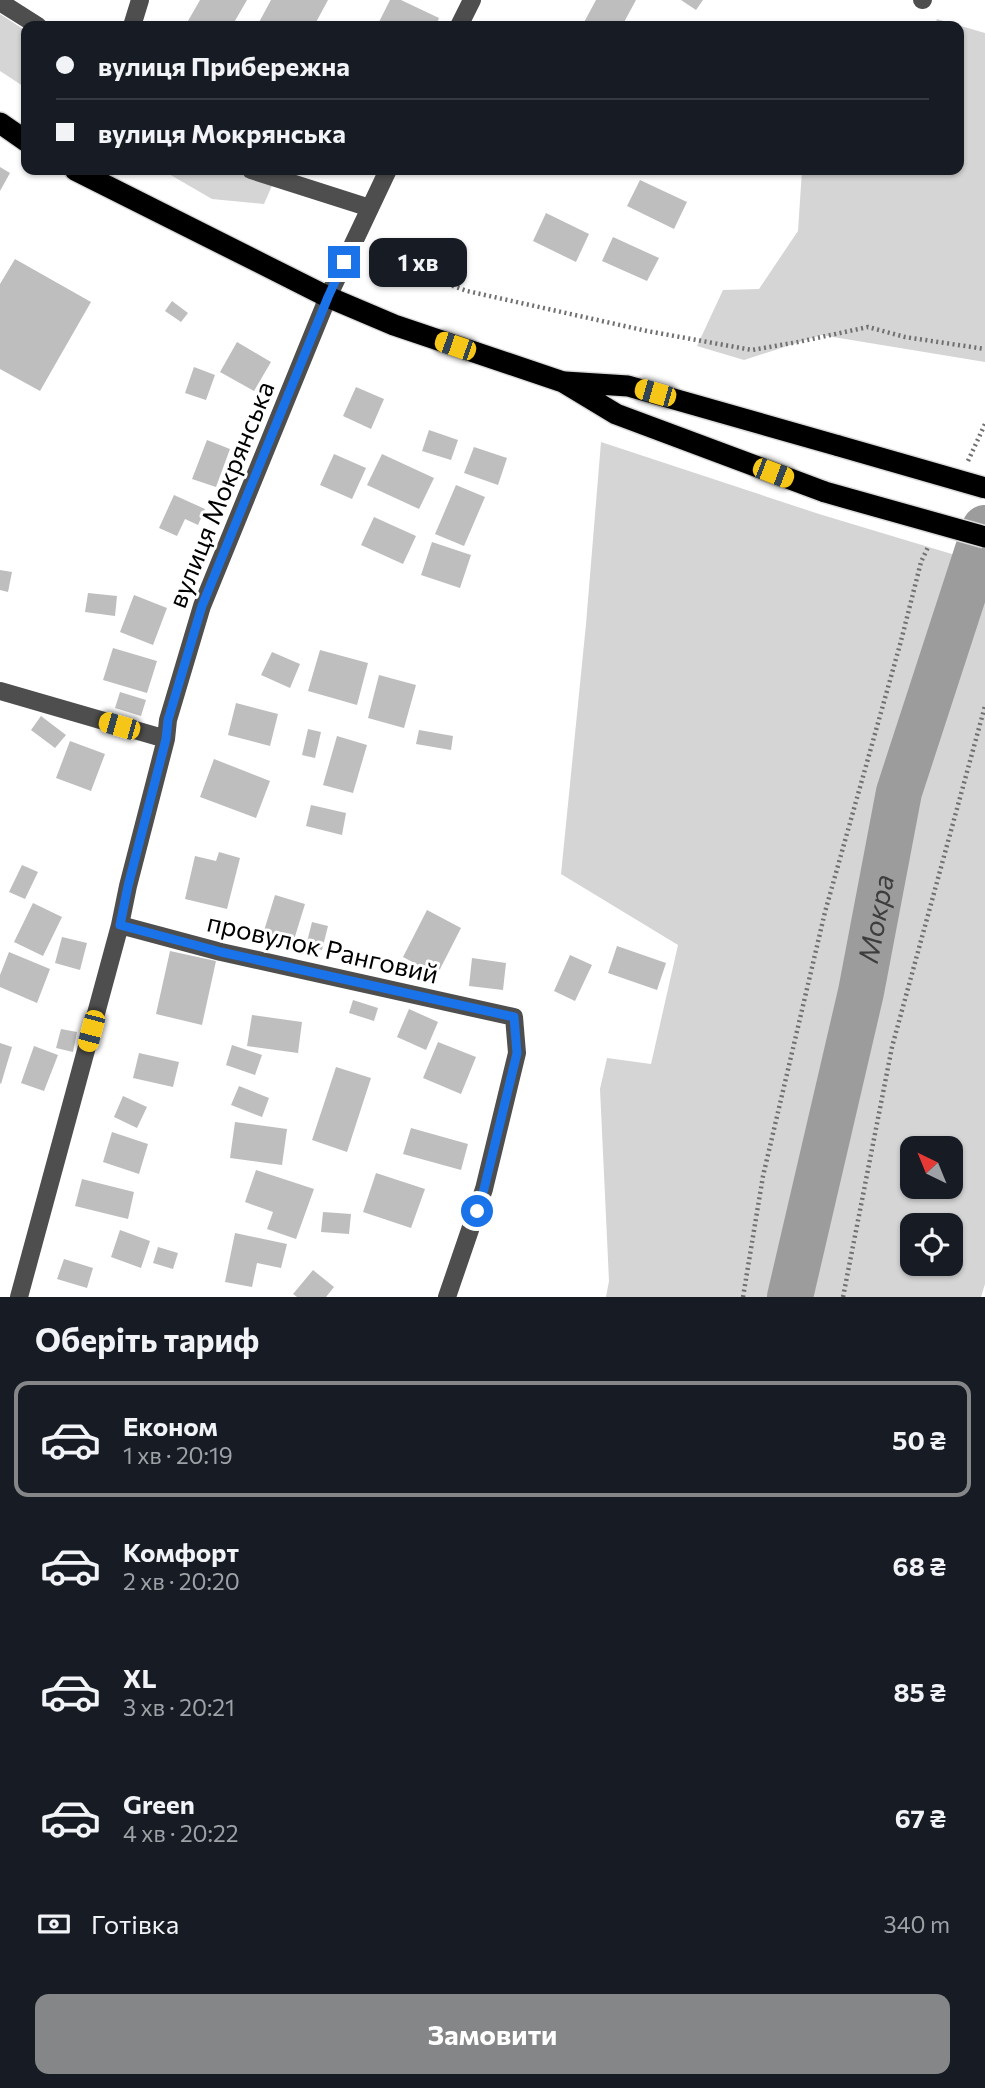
<!DOCTYPE html>
<html lang="uk">
<meta charset="utf-8">
<style>
:root{--surface:#171b24;--page:#242831;--text:#f1f3f6;--muted:#9ea1a6;--line:#363941;--accent:#858687}
body{margin:0;font-family:Commissioner,sans-serif;background:var(--page);color:var(--text);height:100vh;display:flex;flex-direction:column;font-size:26px;white-space:nowrap}
*{box-sizing:border-box;margin:0}
p{font-size:23px;color:var(--muted)}
.icon{flex:none;width:38px;height:38px;fill:none;stroke:currentColor;stroke-width:2;stroke-linecap:round;stroke-linejoin:round}
.map{position:relative;height:1297px;overflow:hidden}
.panel{display:flex;flex-direction:column;background:var(--surface);flex:1}
.panel>*{flex:none}
.banner{position:absolute;left:21px;top:21px;width:943px;height:154px;border-radius:14px;box-shadow:0 2px 5px #0004;display:grid;align-content:center;height:154px;padding:0 35px;background:var(--surface)}
.needle{width:46px;rotate:317deg}
.buttons{position:absolute;left:900px;top:1136px;display:grid;gap:14px}
.buttons a{display:grid;place-items:center;width:63px;height:63px;border-radius:14px;background:var(--surface);box-shadow:0 2px 5px #0004;font-size:35px}
.end{position:absolute;width:32px;height:32px;margin:-16px;border:9px solid #1a73e8;background:#fff;box-shadow:0 0 0 4px #fff}
.from{border-radius:50%}
.bubble{position:absolute;height:49px;border-radius:14px;background:var(--surface);box-shadow:0 2px 5px #0004;font-size:23px;font-weight:700;line-height:49px;text-align:center}
.car{position:absolute;width:21px;height:42px;margin:-21px -10px;border-radius:9px;box-shadow:0 0 5px 2px #0007;background:linear-gradient(#f5c518 24%,#345 0 40%,#f5c518 0 76%,#345 0 86%,#f5c518 0)}
.banner b{display:flex;align-items:center;gap:24px;height:66px;font-size:26px}
.banner b+b{border-top:2px solid var(--line)}
.banner i{width:18px;height:18px;background:var(--text)}
ul{padding:0;list-style:none}
li{display:flex;align-items:center;gap:21px;height:116px;margin:0 14px 10px;padding:0 21px;border:4px solid transparent;border-radius:14px}
li div{flex:1}
li b{display:block;font-size:26px}
li em{font-style:normal;font-weight:700}
li.selected{border-color:var(--accent)}
li>.icon{width:63px;height:63px;stroke-width:1.5}
h2{padding:0 35px;font-size:32px;line-height:84px}
.pay{display:flex;align-items:center;gap:18px;height:77px;padding:0 35px;font-size:26px}
.pay p{margin-inline-start:auto}
.cta{display:flex;gap:14px;margin-top:auto;padding:14px 35px}
.cta a{flex:1;height:80px;border-radius:14px;background:var(--accent);color:#fff;font-size:28px;font-weight:700;line-height:80px;text-align:center}
.map>svg:first-child{display:block}
.green{fill:#d5d5d5;fill-rule:evenodd}
.lines{fill:none;stroke-linecap:round;stroke-linejoin:round}
.river{stroke:#9c9c9c;stroke-width:46}
.building{fill:#bebebe}
.highway-casing{stroke:#dbdbdb;stroke-width:24}
.path{stroke:#707070;stroke-width:4.5;stroke-dasharray:2 3.5;stroke-linecap:butt}
.minor{stroke:#4e4e4e;stroke-width:18}
.highway{stroke:#000;stroke-width:21}
.highway-bridge-casing{stroke:#dbdbdb;stroke-width:24;stroke-linecap:butt}
.highway-bridge{stroke:#000;stroke-width:21}
.route{stroke:#1a73e8;stroke-width:9}
.labels{text-anchor:middle;dominant-baseline:central;stroke-width:6;stroke-linejoin:round;paint-order:stroke}
.street-label{font-size:26px;fill:#000;stroke:#fff}
.water-label{font-size:28px;font-style:italic;fill:#3d3d3d;stroke:#fff}
</style>
<div class="map">
<svg width="985" height="1297" viewBox="0 0 985 1297">
<rect width="100%" height="100%" fill="#fff"/>
<path class="green" d="M0,14L26,31V88L0,71Z
M937,19L985,33V362L821,335L744,360L697,346L723,290L759,289L798,231L802,170H959V26H934Z
M162,170H251L274,181L264,204L212,199Z
M601,442L819,514L985,564V1284L981,1297H606L609,1281L600,1089L607,1058L651,1064L678,945L561,874L586,624ZM912,1148H950V1186H912ZM912,1225H950V1264H912Z"/>
<g class="lines">
<path class="river" id="s1" d="M790,1297L861,992L899,792L985,528"/>
</g>
<path class="building" d="M200,0H247L232,26H197L188,21Z
M271,0H328L314,26H257Z
M390,0H401L439,18L436,26H377Z
M596,0H636L622,26H582Z
M681,0H703L696,10Z
M0,167L10,173L0,191Z
M640,180L687,202L674,229L627,206Z
M546,213L589,234L576,262L533,241Z
M613,237L659,258L647,281L602,261Z
M15,259L91,302L40,391L0,369V284Z
M172,301L188,313L181,322L165,311Z
M237,342L271,362L254,391L220,372Z
M194,367L215,375L206,400L185,393Z
M356,387L384,399L371,429L343,416Z
M429,430L458,440L451,460L422,451Z
M207,440L230,449L216,487L192,479Z
M474,447L507,458L498,485L464,473Z
M334,454L366,468L352,499L320,485Z
M382,454L434,478L419,509L367,485Z
M456,485L485,497L464,546L435,534Z
M174,495L205,509L198,525L185,519L177,536L159,528Z
M374,517L416,536L403,564L361,545Z
M432,542L471,555L460,588L421,575Z
M0,570L12,572L8,592L0,590Z
M88,593L117,596L115,616L85,612Z
M134,595L167,608L153,645L120,632Z
M113,648L157,661L147,693L103,680Z
M320,650L368,663L357,705L308,691Z
M272,652L300,664L290,688L261,675Z
M379,675L416,685L404,728L368,718Z
M120,692L146,700L141,716L115,708Z
M236,703L278,714L270,746L228,735Z
M41,716L66,735L55,748L31,730Z
M308,729L321,732L315,758L302,755Z
M419,730L453,736L451,750L416,744Z
M337,736L367,745L353,793L323,785Z
M70,741L105,754L91,791L56,778Z
M214,759L270,781L256,818L200,797Z
M311,805L346,813L342,835L306,826Z
M219,852L240,858L227,909L185,899L195,856L216,861Z
M22,865L38,872L25,899L9,892Z
M275,895L305,904L293,943L263,934Z
M33,903L62,917L43,956L14,942Z
M427,910L461,928L437,975L403,957Z
M312,922L328,926L322,950L306,946Z
M62,937L87,943L80,970L55,963Z
M617,946L666,963L657,990L608,973Z
M170,951L216,961L202,1025L156,1014Z
M9,952L50,969L37,1003L0,987V975Z
M570,955L592,965L575,1001L554,991Z
M472,958L506,963L503,990L469,986Z
M353,1000L378,1008L374,1021L349,1013Z
M409,1009L438,1022L426,1050L397,1037Z
M252,1015L302,1022L298,1053L247,1046Z
M61,1029L77,1032L73,1052L56,1048Z
M438,1042L476,1057L461,1094L423,1078Z
M0,1043L12,1047L1,1084L0,1083Z
M232,1045L262,1055L255,1075L226,1065Z
M34,1046L58,1055L44,1091L21,1083Z
M139,1053L179,1062L173,1087L133,1078Z
M336,1067L371,1078L347,1152L312,1140Z
M239,1086L269,1098L262,1117L231,1105Z
M123,1096L147,1107L137,1128L114,1117Z
M235,1122L287,1129L282,1165L230,1158Z
M411,1128L468,1144L461,1170L403,1154Z
M112,1132L148,1144L139,1174L103,1162Z
M256,1170L314,1189L296,1239L267,1229L273,1212L245,1202Z
M376,1173L425,1189L411,1228L363,1212Z
M82,1179L134,1192L128,1219L75,1206Z
M323,1212L351,1214L349,1234L321,1232Z
M120,1230L150,1241L141,1268L111,1257Z
M235,1233L287,1244L281,1268L257,1263L252,1287L225,1282Z
M158,1247L178,1253L173,1269L153,1263Z
M64,1259L93,1268L87,1288L57,1279Z
M313,1270L334,1287L326,1297H297L293,1294Z"/>
<g class="lines">
<defs>
<path id="highway" d="M0,123L26,141
M75,170L328,297L394,325L563,382L616,414L825,492
M565,382L628,386L839,446"/>
</defs>
<use href="#highway" class="highway-casing"/>
<path class="path" d="M371,252L414,272L467,291L647,331L752,350L798,342L868,327L905,337L985,349
M968,461L985,424
M743,1297L763,1176L825,912L901,641L921,562L929,545
M843,1297L892,1047L985,706"/>
<path class="minor" d="M922,0H923
M0,2L38,26
M132,26L140,0
M459,26L472,0
M251,170L370,208
M0,691L166,739
M120,925L221,952L514,1017L517,1053L484,1189L447,1297
M19,1297L120,925L128,886L166,739L168,720L202,606L328,297L388,170"/>
<use href="#highway" class="highway"/>
<defs>
<path id="highway-bridge" d="M839,446L985,488
M825,492L985,537"/>
</defs>
<use href="#highway-bridge" class="highway-bridge-casing"/>
<use href="#highway-bridge" class="highway-bridge"/>
</g>
<g class="lines">
<path class="route" d="M344,262L328,297L202,606L168,720L166,739L128,886L120,925L221,952L514,1017L517,1053L484,1189L477,1211"/>
</g>
<g class="labels">
<g class="street-label">
<text transform="translate(220 494) rotate(-68)">вулиця Мокрянська</text>
<text transform="translate(323 947) rotate(13)">провулок Ранговий</text>
</g>
<g class="water-label">
<text stroke="none"><textPath href="#s1" startOffset="388">Мокра</textPath></text>
</g>
</g>
</svg>
<div class="buttons">
<a><svg class="needle" viewBox="-14 -14 28 28"><path d="M0-13l5 13h-10z" fill="#e53935"/><path d="M0 13l5-13h-10z" fill="#9ea1a6"/></svg></a>
<a><svg class="icon" aria-label="locate" viewBox="0 0 24 24"><circle cx="12" cy="12" r="6"/><path d="M12 2v4M12 18v4M2 12h4M18 12h4"/></svg></a>
</div>
<i class="end from" style="left:477px;top:1211px"></i>
<i class="end" style="left:344px;top:262px"></i>
<div class="bubble" style="left:369px;top:238px;width:98px">1 хв</div>
<i class="car" style="left:455px;top:346px;rotate:289deg"></i>
<i class="car" style="left:655px;top:393px;rotate:286deg"></i>
<i class="car" style="left:773px;top:473px;rotate:111deg"></i>
<i class="car" style="left:119px;top:726px;rotate:286deg"></i>
<i class="car" style="left:91px;top:1031px;rotate:195deg"></i>
<div class="banner">
<b><i class="from"></i>вулиця Прибережна</b>
<b><i></i>вулиця Мокрянська</b>
</div>
</div>
<section class="panel">
<h2>Оберіть тариф</h2>
<ul>
<li class="selected"><svg class="icon" aria-label="car" viewBox="0 0 24 24"><path d="M5 17H2v-5l4-1 3-4h7l3 4 3 1v5h-3M9 17h6M6 11h13"/><circle cx="7" cy="17" r="2"/><circle cx="17" cy="17" r="2"/></svg><div><b>Економ</b><p>1 хв · 20:19</p></div><em>50 ₴</em></li>
<li><svg class="icon" aria-label="car" viewBox="0 0 24 24"><path d="M5 17H2v-5l4-1 3-4h7l3 4 3 1v5h-3M9 17h6M6 11h13"/><circle cx="7" cy="17" r="2"/><circle cx="17" cy="17" r="2"/></svg><div><b>Комфорт</b><p>2 хв · 20:20</p></div><em>68 ₴</em></li>
<li><svg class="icon" aria-label="car" viewBox="0 0 24 24"><path d="M5 17H2v-5l4-1 3-4h7l3 4 3 1v5h-3M9 17h6M6 11h13"/><circle cx="7" cy="17" r="2"/><circle cx="17" cy="17" r="2"/></svg><div><b>XL</b><p>3 хв · 20:21</p></div><em>85 ₴</em></li>
<li><svg class="icon" aria-label="car" viewBox="0 0 24 24"><path d="M5 17H2v-5l4-1 3-4h7l3 4 3 1v5h-3M9 17h6M6 11h13"/><circle cx="7" cy="17" r="2"/><circle cx="17" cy="17" r="2"/></svg><div><b>Green</b><p>4 хв · 20:22</p></div><em>67 ₴</em></li>
</ul>
<div class="pay"><svg class="icon" aria-label="cash" viewBox="0 0 24 24"><path d="M3 7h18v10H3z"/><circle cx="12" cy="12" r="2"/></svg>Готівка<p>340 m</p></div>
<div class="cta"><a>Замовити</a></div>
</section>
